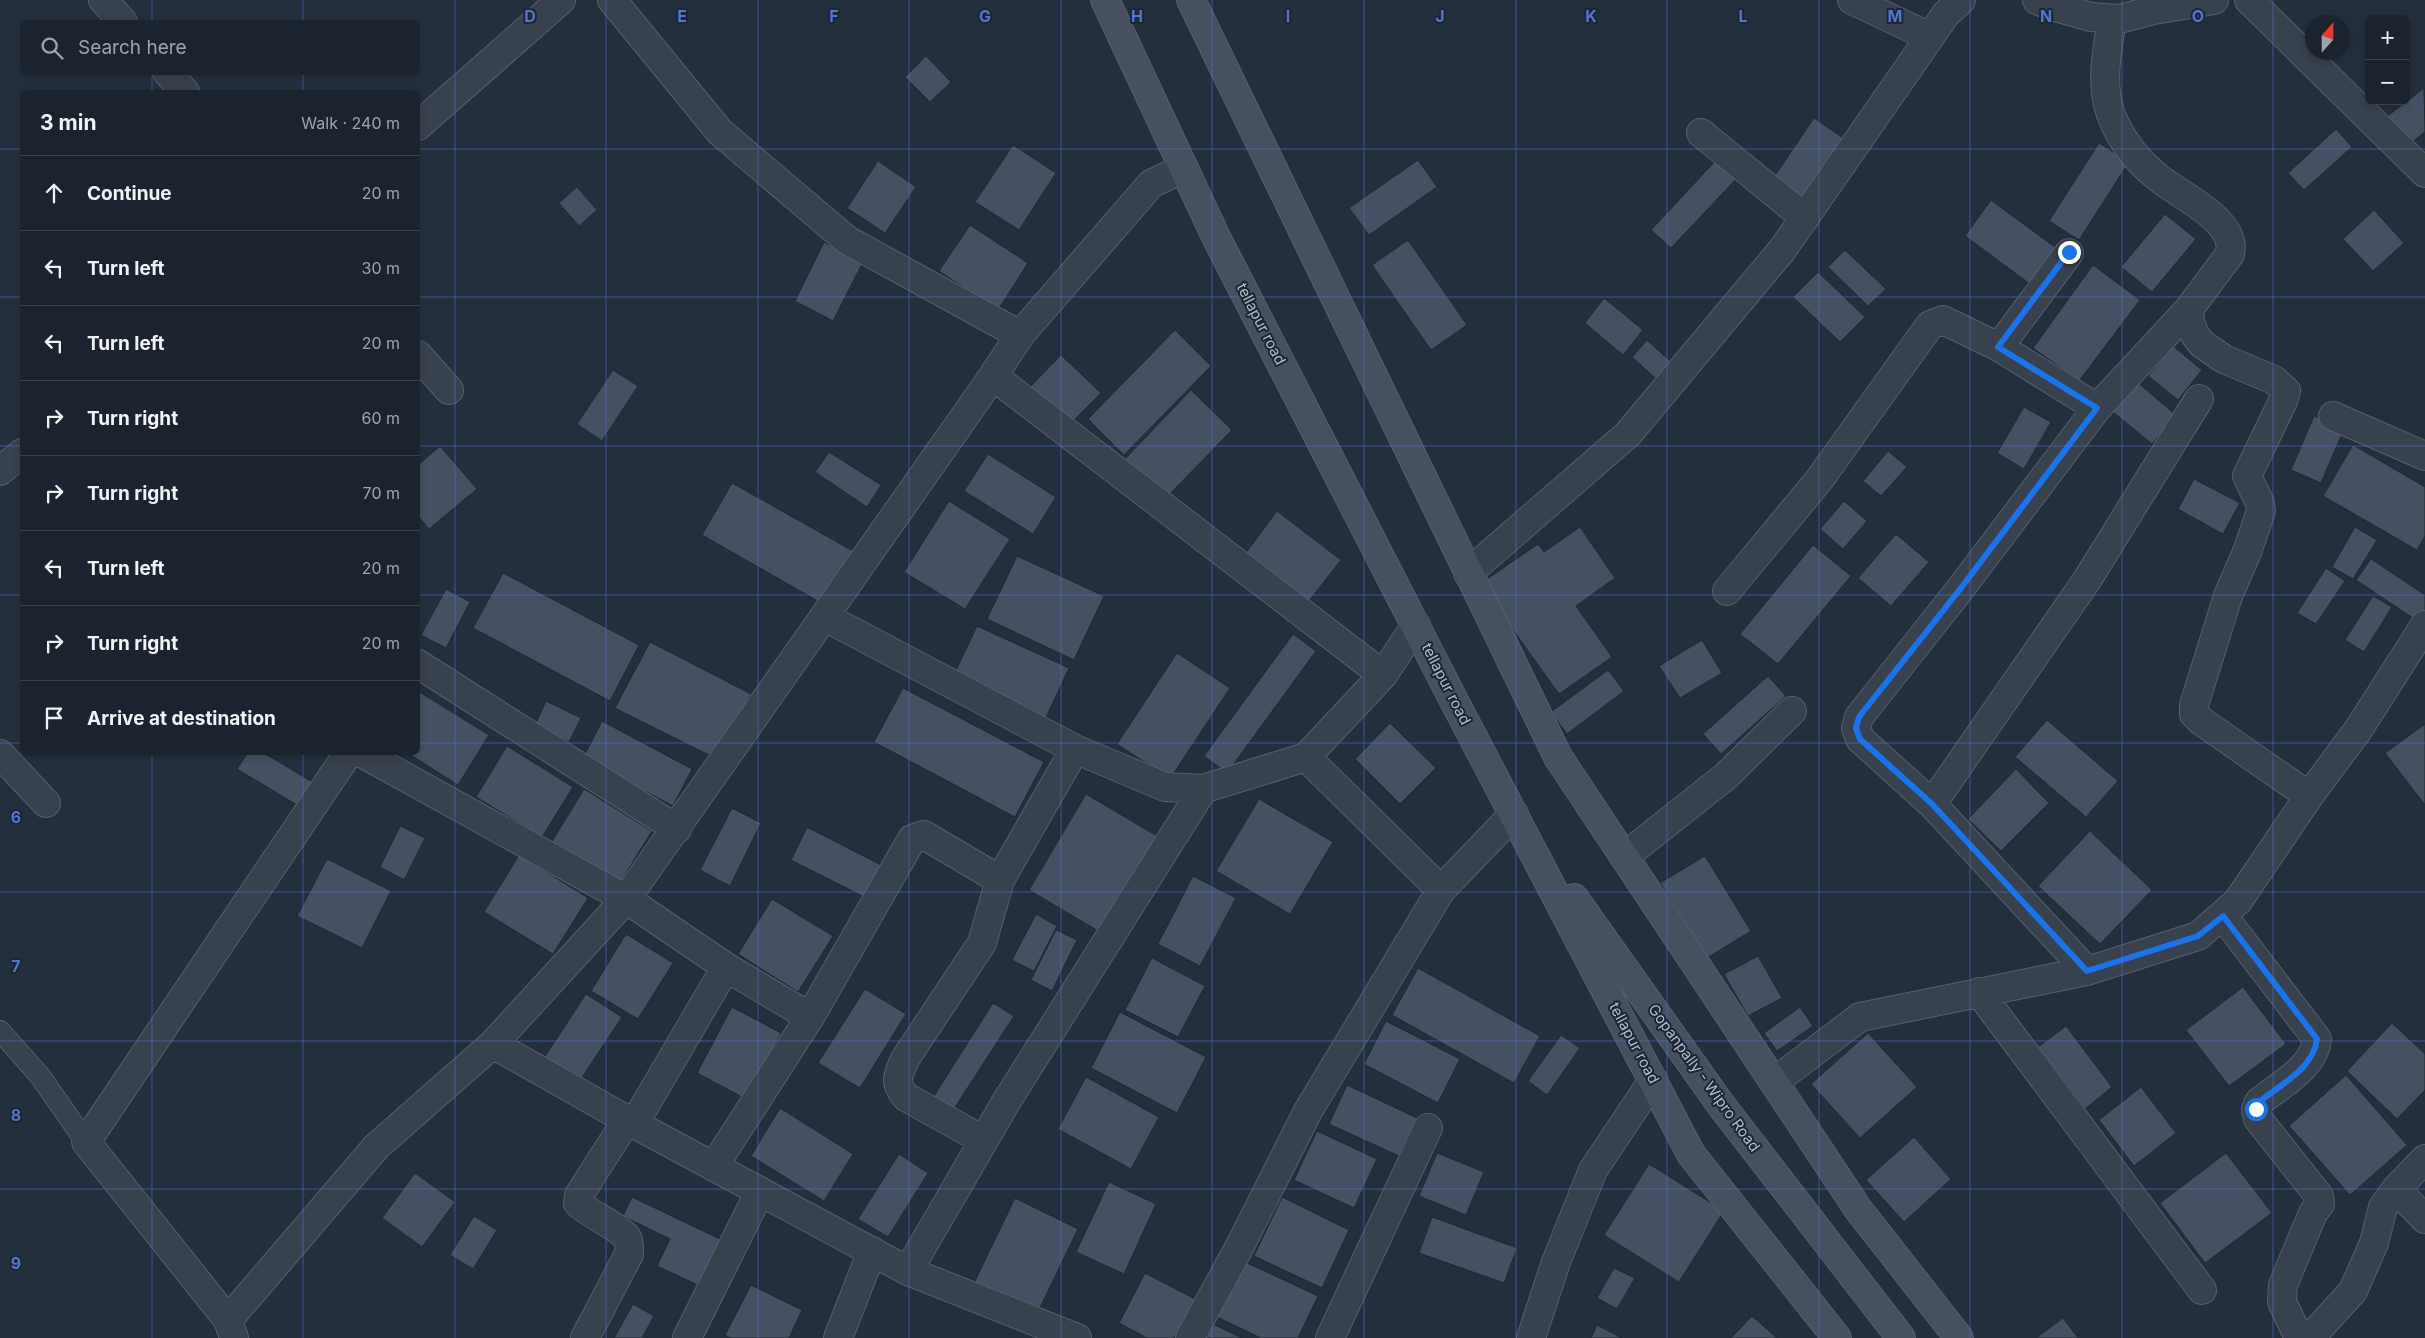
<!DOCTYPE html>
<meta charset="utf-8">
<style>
body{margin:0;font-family:Inter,sans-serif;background:#282f3a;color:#f1f3f6}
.controls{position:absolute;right:15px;top:15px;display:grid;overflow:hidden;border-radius:8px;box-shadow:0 2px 8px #0003}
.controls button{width:45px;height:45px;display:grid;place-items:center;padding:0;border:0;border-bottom:1px solid #39404a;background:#1b232e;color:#f1f3f6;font:25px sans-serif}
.compass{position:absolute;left:2305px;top:15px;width:45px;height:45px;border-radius:50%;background:#1b232e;box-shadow:0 2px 8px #0003;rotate:21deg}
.stop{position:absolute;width:15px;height:15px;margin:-11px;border:4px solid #1a73e8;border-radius:50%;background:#fff}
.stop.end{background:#1a73e8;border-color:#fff;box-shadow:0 1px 5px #0008}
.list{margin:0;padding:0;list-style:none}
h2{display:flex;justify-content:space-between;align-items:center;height:65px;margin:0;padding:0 20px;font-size:21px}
h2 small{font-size:16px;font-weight:400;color:#a0a4aa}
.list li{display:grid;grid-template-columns:32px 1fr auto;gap:15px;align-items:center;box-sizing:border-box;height:75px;padding:0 20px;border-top:1px solid #39404a}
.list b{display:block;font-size:19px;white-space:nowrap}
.list em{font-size:16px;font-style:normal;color:#a0a4aa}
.icon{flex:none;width:28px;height:28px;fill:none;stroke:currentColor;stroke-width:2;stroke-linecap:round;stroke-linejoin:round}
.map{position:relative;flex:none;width:2425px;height:1338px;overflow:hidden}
.search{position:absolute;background:#1b232e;box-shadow:0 2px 8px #0003;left:20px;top:20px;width:400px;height:55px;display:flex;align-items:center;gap:12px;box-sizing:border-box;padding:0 18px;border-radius:8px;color:#a0a4aa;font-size:19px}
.panel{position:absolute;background:#1b232e;box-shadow:0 2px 8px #0003;left:20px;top:90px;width:400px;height:665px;border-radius:8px}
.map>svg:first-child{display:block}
.building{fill:#455162;stroke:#1f2835}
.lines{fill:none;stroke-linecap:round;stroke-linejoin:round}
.lane-casing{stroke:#565f6c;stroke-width:22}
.street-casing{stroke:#565f6c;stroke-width:30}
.secondary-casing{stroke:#565f6c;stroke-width:30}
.lane{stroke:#38414e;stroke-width:20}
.street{stroke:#38414e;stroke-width:28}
.secondary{stroke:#465061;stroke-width:28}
.route{stroke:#1a73e8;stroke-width:6}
.grid{fill:none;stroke:#5274d3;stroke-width:1;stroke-opacity:0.55}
.labels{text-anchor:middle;stroke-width:4;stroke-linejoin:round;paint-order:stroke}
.street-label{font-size:15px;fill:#b4bcc9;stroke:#1d2633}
.grid-label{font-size:16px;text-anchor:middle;font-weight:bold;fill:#5274d3;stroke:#1d2633;stroke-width:4;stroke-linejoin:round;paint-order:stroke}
</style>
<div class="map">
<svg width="2425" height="1338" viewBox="0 0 2425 1338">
<rect width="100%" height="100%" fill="#242f3e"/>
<path class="building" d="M926,56L951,82L930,102L905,77Z
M2424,88L2425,132L2407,146L2385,118Z
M1814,118L1852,144L1809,206L1772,180Z
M2336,129L2352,147L2304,190L2288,173Z
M2099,143L2129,162L2079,240L2049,221Z
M1013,145L1056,173L1019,230L975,202Z
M1719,157L1739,176L1671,248L1651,230Z
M1418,160L1437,187L1369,235L1349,208Z
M878,161L916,187L885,233L847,208Z
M577,187L597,210L579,226L559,203Z
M1991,200L2056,248L2030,284L1965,236Z
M2374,210L2404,243L2373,271L2343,239Z
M2165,214L2196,239L2152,292L2121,267Z
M970,225L1028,263L998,310L939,271Z
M1408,240L1467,325L1431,350L1372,265Z
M824,242L863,262L833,321L795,301Z
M1845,250L1886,289L1868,306L1828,267Z
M2093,265L2140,300L2079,381L2033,348Z
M1818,272L1865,317L1840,342L1793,297Z
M1604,298L1643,330L1623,355L1585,323Z
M1175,330L1211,366L1124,455L1088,419Z
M1647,340L1671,362L1656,379L1632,357Z
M2173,346L2202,370L2178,400L2148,376Z
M1061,355L1101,393L1068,426L1029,388Z
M613,370L638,386L602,441L577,424Z
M2137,382L2176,415L2152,444L2113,412Z
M1191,390L1232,430L1163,501L1123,461Z
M2024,407L2051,422L2024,469L1997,453Z
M2314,416L2344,429L2321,483L2291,470Z
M2353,445L2425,487V536L2417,550L2323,496Z
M440,446L477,489L429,529L418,516V465Z
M1888,451L1907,467L1881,496L1863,481Z
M829,452L881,485L867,507L815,472Z
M988,454L1056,497L1033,534L964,491Z
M2194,479L2240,503L2223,534L2178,509Z
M732,483L853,551L823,604L702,535Z
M949,501L1010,539L965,609L904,572Z
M1844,501L1867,521L1843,549L1820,529Z
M1277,511L1341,560L1305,606L1242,558Z
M1580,527L1615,578L1576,606L1612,657L1559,694L1480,584L1538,544L1544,552Z
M2355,527L2377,540L2353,579L2332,567Z
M1896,534L1929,562L1891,606L1858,578Z
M1813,545L1851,576L1778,664L1740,634Z
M1017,556L1104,596L1074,660L987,619Z
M2371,559L2425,595V619L2422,624L2356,580Z
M2326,568L2345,581L2316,624L2297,613Z
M503,573L639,645L610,701L473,628Z
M446,589L470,602L446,648L421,635Z
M2373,596L2392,607L2364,652L2345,640Z
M977,626L1069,668L1043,724L951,681Z
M1293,634L1316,651L1227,773L1204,756Z
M1702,640L1722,673L1680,698L1659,666Z
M650,642L751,694L717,759L615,708Z
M1177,653L1230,688L1170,779L1117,744Z
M1608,670L1624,691L1567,734L1551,712Z
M1768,676L1786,696L1721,754L1703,734Z
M903,688L1044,762L1015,817L874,742Z
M418,691L489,735L458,785L406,752H418Z
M546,701L581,718L569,742L535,725Z
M2047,720L2118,781L2086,817L2015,757Z
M602,721L692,769L673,806L583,758Z
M1390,723L1436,768L1400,804L1355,759Z
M2425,724V805L2385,753Z
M507,746L573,787L542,837L476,797Z
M248,752H262L316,784L302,808L237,769Z
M2016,769L2049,803L2001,851L1968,819Z
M584,789L652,831L616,889L548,848Z
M1086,794L1157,836L1100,932L1029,890Z
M1259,799L1333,842L1290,914L1216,871Z
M732,808L761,823L730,886L700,870Z
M400,826L425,838L404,880L380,867Z
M807,827L885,867L868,899L791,860Z
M2090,831L2152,890L2100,944L2038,886Z
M519,855L588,898L553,954L484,912Z
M1705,856L1751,931L1707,958L1660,883Z
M327,859L391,891L362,948L297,916Z
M1193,876L1236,898L1200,966L1158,944Z
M772,899L833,936L798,992L738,954Z
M1036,914L1057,926L1034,971L1012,960Z
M1056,930L1077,940L1052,991L1031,980Z
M626,934L673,963L638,1019L591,991Z
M1758,956L1782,998L1748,1016L1724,974Z
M1152,958L1205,986L1178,1037L1125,1010Z
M1418,968L1540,1036L1514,1083L1392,1015Z
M2243,987L2286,1044L2229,1086L2186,1030Z
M865,989L906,1014L860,1088L818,1063Z
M586,994L622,1017L577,1085L542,1061Z
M993,1003L1014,1016L952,1112L932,1099Z
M732,1007L781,1033L746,1099L697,1073Z
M1800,1007L1813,1026L1777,1051L1764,1033Z
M1120,1012L1206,1057L1177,1113L1091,1068Z
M1386,1021L1460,1059L1438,1103L1364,1064Z
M2392,1023L2425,1054V1090L2397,1119L2347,1071Z
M2066,1026L2112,1087L2085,1109L2038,1047Z
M1868,1033L1917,1087L1860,1138L1811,1084Z
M1561,1035L1580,1048L1547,1095L1528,1081Z
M2346,1075L2407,1145L2350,1195L2289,1126Z
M1086,1077L1159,1117L1131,1169L1058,1129Z
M1347,1085L1417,1118L1399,1156L1329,1124Z
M2141,1087L2176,1133L2134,1166L2099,1120Z
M780,1108L853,1154L824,1201L751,1156Z
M1317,1131L1377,1159L1354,1208L1294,1180Z
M1914,1137L1951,1179L1904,1222L1866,1180Z
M1437,1153L1484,1172L1466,1215L1419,1196Z
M2226,1153L2272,1213L2205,1263L2160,1203Z
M899,1154L928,1173L888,1237L858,1219Z
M1649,1164L1724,1211L1679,1282L1604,1235Z
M415,1173L455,1202L422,1247L382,1218Z
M1109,1182L1156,1204L1124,1274L1076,1252Z
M632,1197L724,1241L702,1287L657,1266L670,1239L623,1216Z
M1282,1197L1349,1230L1322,1288L1254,1256Z
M1015,1198L1078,1229L1036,1316L973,1285Z
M474,1216L497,1230L473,1269L450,1255Z
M1432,1217L1517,1248L1504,1283L1419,1253Z
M1243,1261L1318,1296L1298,1338H1261L1217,1317Z
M1614,1268L1635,1278L1617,1309L1597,1298Z
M1145,1273L1195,1299L1174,1338H1147L1119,1323Z
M751,1285L802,1310L789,1338H731L725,1335Z
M633,1304L654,1316L642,1338H614Z
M1752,1316L1777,1338H1731Z
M2063,1318L2078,1338H2036Z
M1209,1322L1242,1338H1201Z
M1597,1325L1622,1338H1591Z"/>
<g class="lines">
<defs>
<path id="lane" d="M0,1031L40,1076L86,1142"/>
<path id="street" d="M103,0L123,22
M612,0L720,132L847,240L1020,335
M1852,0L1930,37
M2037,0L2048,5L2091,17L2119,19L2154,10L2214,0
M2249,0L2425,173
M2112,19C2107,53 2098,91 2115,124C2124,143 2139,162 2155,175C2177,195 2238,219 2230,254L2189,309L2190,322L2195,335L2202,344L2224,359L2274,380L2286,391L2283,401L2247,476L2260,503L2261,511L2247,552L2228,596L2194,705V714L2201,721L2309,796
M167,72L185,92
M418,126L561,0
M1701,133L1805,218
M1999,347L2069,253
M418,355L449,390
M993,376L1383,675
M2333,416L2425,456
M0,471L22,453
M1468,573L1628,434L1782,250L1946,14L1961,0
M1727,591L1819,480L1930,325L1943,320L1999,347L2097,408
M825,617L1075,749L1165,787L1203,789L1306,757L1383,675L1416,625
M418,664L677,829
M360,752L626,899L726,967L810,1017
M0,754L46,803
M1306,757L1441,890
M1932,804L2087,580L2199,399
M1624,857L1726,776L1792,711
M1000,880L1075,749
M2223,916L2317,1039C2314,1068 2280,1085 2259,1102L2256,1109L2258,1119L2319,1196L2320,1204L2313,1213L2283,1285L2282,1302L2299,1338
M2087,971L1932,804L1860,739L1856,728L1859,717L1961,588L2097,408L2189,309
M1979,992L2202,1290
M493,1044L627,1120L908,1271L1077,1338
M1774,1082L1860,1017L2087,971L2198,936L2238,901L2309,796L2358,730L2425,625
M634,1124L726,967
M714,1166L810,1017L912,839L924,835L1000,880L982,943L905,1059C898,1076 893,1081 906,1097L983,1140
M2396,1189L2425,1219
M908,1271L1006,1102L1203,789
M228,1320L86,1142L349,752
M234,1338L228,1320L376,1147L493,1044L626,899L993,376L1020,335L1151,184L1184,168
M585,1338L629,1254C629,1249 630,1243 627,1238C621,1228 589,1214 578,1203L579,1195L627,1120
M687,1338L760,1191
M838,1338L872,1251
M1190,1338L1241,1244L1308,1111L1441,890L1514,814
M1330,1338L1428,1128
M1531,1338L1556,1262L1593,1170L1653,1080
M2310,1338L2353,1291L2374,1243L2383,1207L2396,1189L2425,1159"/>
<path id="secondary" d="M1105,0L1216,237L1451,695L1691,1154L1837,1338
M1191,0L1558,757L1858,1209L1959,1338
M1574,898L1721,1105L1901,1338"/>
</defs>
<use href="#lane" class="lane-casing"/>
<use href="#street" class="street-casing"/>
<use href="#secondary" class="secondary-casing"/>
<use href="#lane" class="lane"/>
<use href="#street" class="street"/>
<use href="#secondary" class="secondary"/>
</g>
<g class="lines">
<path class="route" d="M2069,252L1998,347L2097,408L1961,588L1859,717L1856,728L1860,739L1932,804L2087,971L2198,936L2223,916L2317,1039C2314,1068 2280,1085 2259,1102L2256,1109"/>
</g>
<path class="grid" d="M152,0V22M303,0V22M455,0V1338M606,0V1338M758,0V1338M909,0V1338M1061,0V1338M1212,0V1338M1364,0V1338M1516,0V1338M1667,0V1338M1819,0V1338M1970,0V1338M2122,0V1338M2273,0V1338M152,72V92M303,72V92M0,149H22M418,149H2425M0,297H22M418,297H2425M0,446H22M418,446H2425M0,595H22M418,595H2425M0,743H22M418,743H2425M152,752V1338M303,752V1338M0,892H2425M0,1041H2425M0,1189H2425"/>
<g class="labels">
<g class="street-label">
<text transform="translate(1261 324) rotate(63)" y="5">tellapur road</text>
<text transform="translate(1446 684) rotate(63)" y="5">tellapur road</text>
<text transform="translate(1634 1043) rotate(62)" y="5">tellapur road</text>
<text transform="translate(1704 1078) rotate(54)" y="5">Gopanpally - Wipro Road</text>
</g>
</g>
<g class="grid-label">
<text x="530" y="22">D</text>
<text x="682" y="22">E</text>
<text x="834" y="22">F</text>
<text x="985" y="22">G</text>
<text x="1137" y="22">H</text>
<text x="1288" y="22">I</text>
<text x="1440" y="22">J</text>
<text x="1591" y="22">K</text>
<text x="1743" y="22">L</text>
<text x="1895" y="22">M</text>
<text x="2046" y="22">N</text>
<text x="2198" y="22">O</text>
<text x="16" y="823">6</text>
<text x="16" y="972">7</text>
<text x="16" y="1121">8</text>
<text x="16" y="1269">9</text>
</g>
</svg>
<div class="controls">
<button>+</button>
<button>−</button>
</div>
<svg class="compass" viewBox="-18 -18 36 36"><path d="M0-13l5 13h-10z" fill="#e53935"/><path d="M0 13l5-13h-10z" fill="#a0a4aa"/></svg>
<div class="stop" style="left:2256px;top:1109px"></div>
<div class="stop end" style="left:2069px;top:252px"></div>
<div class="search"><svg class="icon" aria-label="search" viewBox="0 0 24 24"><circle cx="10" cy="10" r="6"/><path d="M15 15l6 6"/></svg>Search here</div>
<section class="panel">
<h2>3 min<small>Walk · 240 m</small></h2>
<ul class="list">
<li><svg class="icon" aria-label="ahead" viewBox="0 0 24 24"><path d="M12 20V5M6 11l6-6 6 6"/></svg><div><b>Continue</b></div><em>20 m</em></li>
<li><svg class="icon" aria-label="left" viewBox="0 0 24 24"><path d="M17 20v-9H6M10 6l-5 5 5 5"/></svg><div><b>Turn left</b></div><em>30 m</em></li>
<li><svg class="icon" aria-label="left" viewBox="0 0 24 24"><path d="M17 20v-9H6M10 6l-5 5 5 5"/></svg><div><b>Turn left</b></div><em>20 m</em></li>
<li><svg class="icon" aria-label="right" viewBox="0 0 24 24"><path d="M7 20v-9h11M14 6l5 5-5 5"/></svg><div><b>Turn right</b></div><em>60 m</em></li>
<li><svg class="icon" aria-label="right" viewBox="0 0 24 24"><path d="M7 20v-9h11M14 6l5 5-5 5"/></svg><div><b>Turn right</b></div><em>70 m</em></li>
<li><svg class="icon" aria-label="left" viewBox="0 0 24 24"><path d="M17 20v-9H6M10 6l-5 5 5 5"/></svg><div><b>Turn left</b></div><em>20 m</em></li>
<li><svg class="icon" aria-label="right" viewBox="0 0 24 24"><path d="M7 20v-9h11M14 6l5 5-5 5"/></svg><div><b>Turn right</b></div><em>20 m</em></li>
<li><svg class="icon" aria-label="arrive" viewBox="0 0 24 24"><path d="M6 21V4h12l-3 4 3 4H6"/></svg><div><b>Arrive at destination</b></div></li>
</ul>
</section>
</div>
